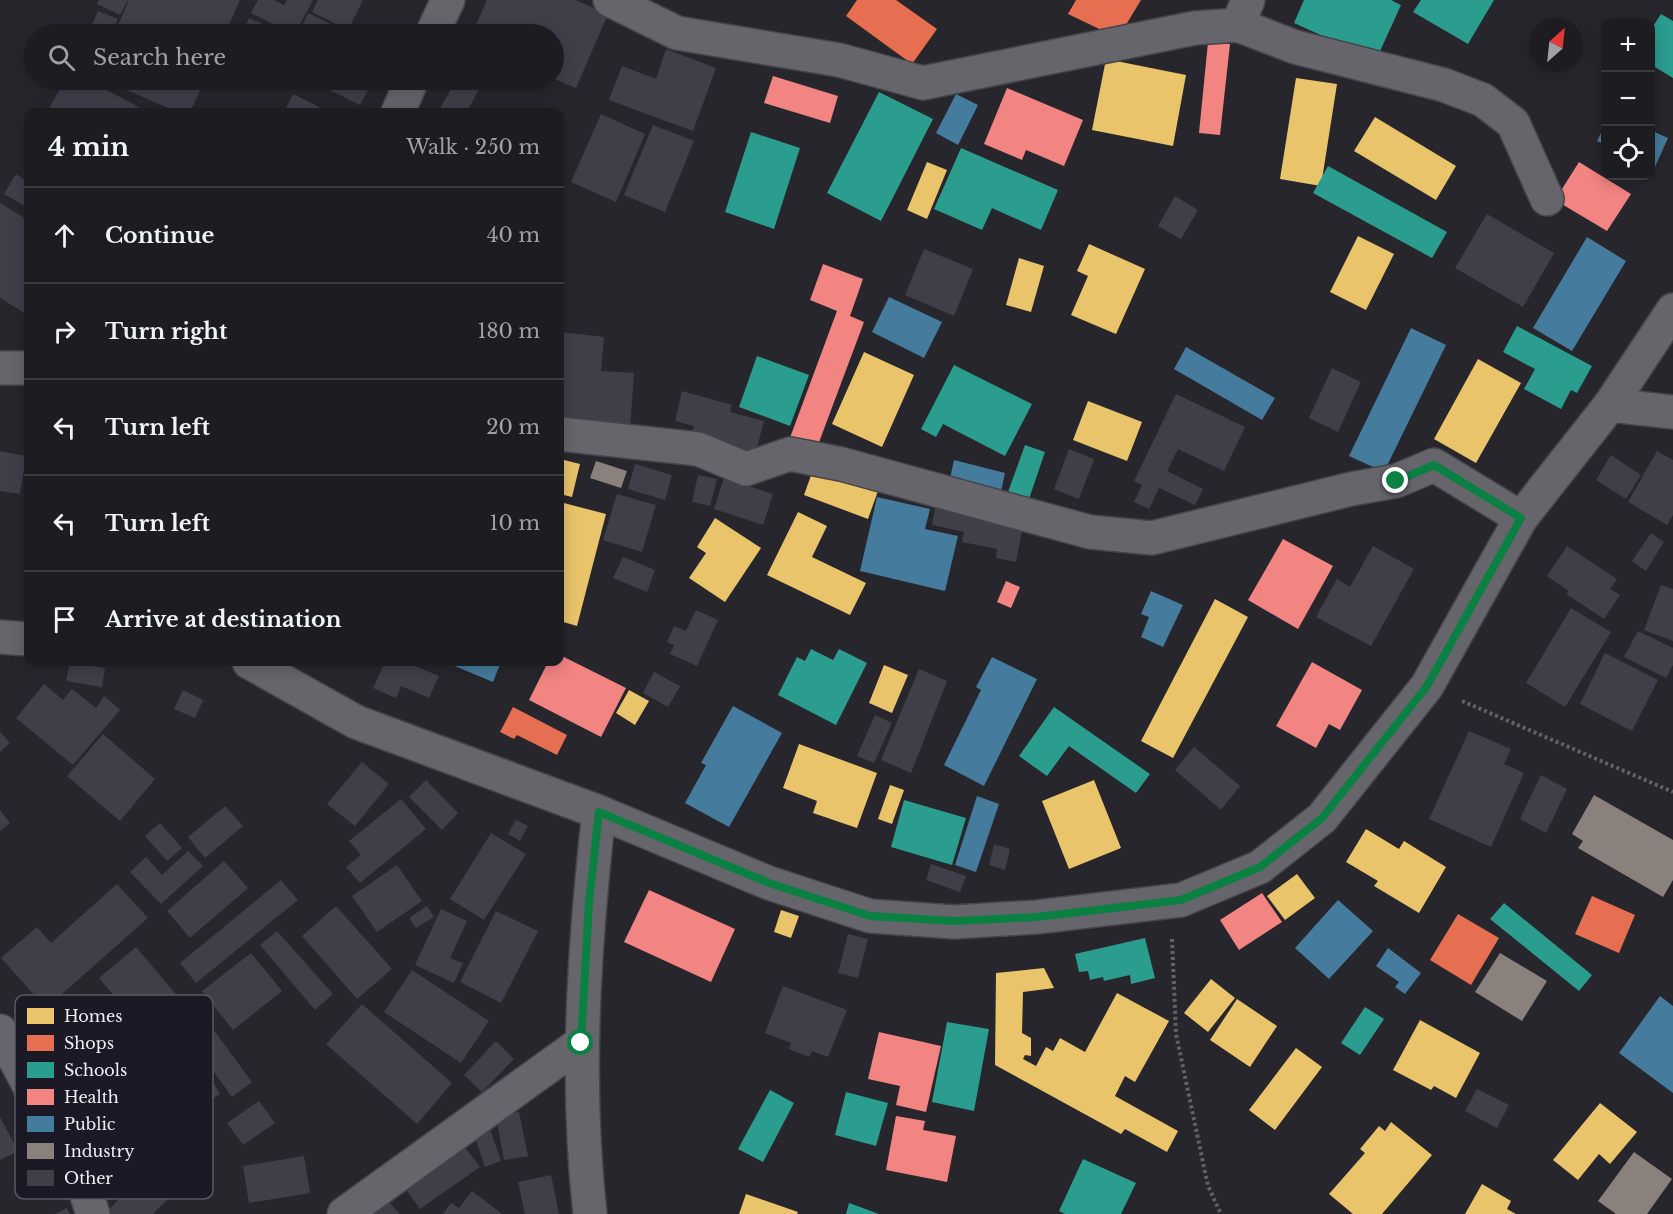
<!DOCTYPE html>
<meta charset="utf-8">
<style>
body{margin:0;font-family:"Libre Baskerville",serif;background:#2a292e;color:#f1f3f6}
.controls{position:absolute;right:18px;top:18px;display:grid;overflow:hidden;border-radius:12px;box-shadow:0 3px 15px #0003}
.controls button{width:54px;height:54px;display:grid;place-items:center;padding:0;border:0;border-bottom:2px solid #3b3a3f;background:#1d1c21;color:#f1f3f6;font:30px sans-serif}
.compass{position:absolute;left:1529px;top:18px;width:54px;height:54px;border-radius:50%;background:#1d1c21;box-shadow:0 3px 15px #0003;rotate:27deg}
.stop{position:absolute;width:18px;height:18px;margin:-14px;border:4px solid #0b8043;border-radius:50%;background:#fff}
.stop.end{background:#0b8043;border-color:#fff;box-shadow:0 2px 6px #0008}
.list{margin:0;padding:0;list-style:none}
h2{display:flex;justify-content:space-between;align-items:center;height:78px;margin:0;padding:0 24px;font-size:26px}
h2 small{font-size:20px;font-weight:400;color:#a0a1a5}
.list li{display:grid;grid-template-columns:39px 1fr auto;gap:18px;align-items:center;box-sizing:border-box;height:96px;padding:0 24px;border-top:2px solid #3b3a3f}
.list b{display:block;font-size:22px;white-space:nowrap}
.list em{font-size:20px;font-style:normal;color:#a0a1a5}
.icon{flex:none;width:33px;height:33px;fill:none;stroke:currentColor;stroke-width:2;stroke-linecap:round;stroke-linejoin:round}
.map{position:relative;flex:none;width:1673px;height:1214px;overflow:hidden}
.search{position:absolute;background:#1d1c21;box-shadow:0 3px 15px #0003;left:24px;top:24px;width:540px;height:66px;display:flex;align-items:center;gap:15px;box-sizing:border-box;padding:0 21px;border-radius:33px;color:#a0a1a5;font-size:22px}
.panel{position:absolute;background:#1d1c21;box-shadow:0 3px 15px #0003;left:24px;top:108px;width:540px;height:558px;border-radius:12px}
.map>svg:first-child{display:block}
.homes{fill:#e9c46a}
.shops{fill:#e76f51}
.schools{fill:#2a9d8f}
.health{fill:#f28482}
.public{fill:#457b9d}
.industry{fill:#8a817c}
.building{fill:#403e49}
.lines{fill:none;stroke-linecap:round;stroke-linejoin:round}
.minor-casing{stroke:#45444a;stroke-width:36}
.path{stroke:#626266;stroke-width:4;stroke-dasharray:3 3;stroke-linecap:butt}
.minor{stroke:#66656b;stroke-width:33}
.route{stroke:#0b8043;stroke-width:8}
.key{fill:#1c1926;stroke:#5b5864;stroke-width:1.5}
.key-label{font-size:16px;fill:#eeecf6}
</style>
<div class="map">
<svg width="1673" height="1214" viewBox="0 0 1673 1214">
<rect width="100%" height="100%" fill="#27262c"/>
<path class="homes" d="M1106,59L1186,75L1173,146L1092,130Z
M1296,78L1337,84L1321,186L1280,179Z
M1375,117L1456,166L1436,200L1354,151Z
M927,162L947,170L927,219L907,210Z
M1358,236L1394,254L1366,310L1330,292Z
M1089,244L1145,269L1116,334L1071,315L1088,276L1077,271Z
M1019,258L1044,266L1031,312L1006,305Z
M864,352L914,375L882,447L832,424Z
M1478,359L1521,383L1476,463L1434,439Z
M1088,401L1142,422L1127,461L1073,440Z
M560,459L580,464L572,497L560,494Z
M814,467L878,491L868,519L804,495Z
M560,502L606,514L577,626L560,621Z
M798,512L827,526L812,557L866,583L850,615L767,575Z
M715,518L761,548L725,602L689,578L706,553L697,547Z
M1215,599L1248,617L1173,758L1141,741Z
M884,665L908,675L892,713L869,703Z
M629,690L649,701L635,725L616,713Z
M799,744L877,773L857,828L813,813L817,801L783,788Z
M1094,780L1121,848L1069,869L1042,801Z
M890,785L904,790L892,824L878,819Z
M1366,829L1399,849L1404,841L1446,867L1419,913L1374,886L1378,881L1346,862Z
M1297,874L1315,898L1285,920L1267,896Z
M781,910L799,916L791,938L774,932Z
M1044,968L1054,988L1023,992L1022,1033L1031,1038V1056L1025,1055L1023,1059L1036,1066L1046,1047L1053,1051L1060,1038L1085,1052L1117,993L1169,1021L1135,1082L1125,1076L1115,1096L1178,1131L1167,1152L1125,1129L1121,1134L995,1065L996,973Z
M1211,979L1235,998L1208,1032L1184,1013Z
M1237,999L1277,1026L1250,1067L1210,1040Z
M1420,1020L1480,1053L1456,1098L1434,1086L1431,1090L1393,1070Z
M1296,1048L1322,1067L1275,1130L1249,1110Z
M1600,1103L1637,1132L1610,1164L1599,1154L1578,1180L1553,1160Z
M1391,1122L1432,1155L1382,1214H1353L1329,1194L1365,1153L1360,1149L1379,1126L1385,1131Z
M1482,1184L1511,1201L1507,1209L1516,1214H1465Z
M746,1194L798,1212L797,1214H739Z"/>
<path class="shops" d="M857,0H896L937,29L912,64L846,16Z
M1076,0H1141L1118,38L1068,14Z
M513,707L567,735L557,755L517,735L514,739L500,732Z
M1592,896L1635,915L1619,953L1575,934Z
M1458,914L1499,938L1471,985L1430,960Z"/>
<path class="schools" d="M1304,0H1391L1401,5L1376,60L1294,23Z
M1421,0H1494L1468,44L1413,12Z
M1661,14L1673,21V78L1650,64V31Z
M879,92L933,119L881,221L827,193Z
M751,132L800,148L774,229L725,212Z
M961,148L1058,190L1041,230L992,208L982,230L934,209Z
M1328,166L1447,232L1432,258L1313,193Z
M1517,326L1592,366L1577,393L1571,390L1561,409L1524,389L1535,369L1503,352Z
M757,356L809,375L790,426L739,407Z
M954,365L1032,404L1005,456L943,424L936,437L921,429Z
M1025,445L1045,452L1029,499L1008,492Z
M811,649L833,660L839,649L867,663L836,725L778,695L797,657L805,661Z
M1054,707L1150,774L1136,793L1069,746L1047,776L1019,756Z
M904,800L966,818L952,865L891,847Z
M1504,903L1592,975L1579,991L1490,919Z
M1145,938L1155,978L1131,984L1130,975L1104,981L1103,977L1090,980L1088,971L1079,972L1075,954Z
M1365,1007L1384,1019L1360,1055L1341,1043Z
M947,1022L989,1029L974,1111L932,1102Z
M770,1090L794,1103L763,1162L738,1149Z
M846,1092L888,1103L876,1146L835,1135Z
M1083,1159L1136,1183L1121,1214H1065L1059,1211Z
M849,1203L879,1214H846Z"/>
<path class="health" d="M1208,42L1230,44L1220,135L1199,133Z
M773,76L838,96L830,123L764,103Z
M1007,88L1083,120L1064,166L1026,150L1022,160L984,144Z
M1579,162L1631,194L1607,231L1555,200Z
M823,264L863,279L850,316L864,322L815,453L788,443L837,311L810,300Z
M1283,539L1333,566L1298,629L1248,600Z
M1006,581L1020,587L1011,608L997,602Z
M560,655L626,688L601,737L529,700L548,662H560Z
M1312,662L1362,690L1340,730L1329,724L1316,748L1276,726Z
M649,890L735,929L711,982L624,942Z
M1262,893L1282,922L1239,950L1220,920Z
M879,1032L941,1046L926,1112L896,1105L900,1086L868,1079Z
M896,1116L925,1121L923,1130L956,1136L947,1182L886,1170Z"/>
<path class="public" d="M956,94L978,105L958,145L936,133Z
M1606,123V145L1597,141Z
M1650,130L1668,138L1654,169L1650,167Z
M1587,237L1626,261L1572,351L1533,328Z
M889,297L942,322L924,358L872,332Z
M1411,328L1446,345L1384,472L1349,456Z
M1186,347L1275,398L1262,420L1174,369Z
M954,460L1005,473L1000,496L949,483Z
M877,497L930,509L925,529L958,536L945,591L860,571Z
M1151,591L1183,605L1163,647L1141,637L1149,617L1141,614Z
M992,657L1037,679L984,786L944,765L981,690L976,687Z
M445,662H501L493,682Z
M733,706L782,733L729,827L685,803L706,765L701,763Z
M977,796L999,804L976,872L955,865Z
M1338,900L1373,931L1329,979L1295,948Z
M1388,948L1421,973L1405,994L1395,987L1399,982L1376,966Z
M1660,996L1673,1006V1093L1619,1053Z"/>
<path class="industry" d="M596,461L627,471L621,488L590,478Z
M1594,795L1673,840V880L1663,897L1578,848L1583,841L1572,834Z
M1500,953L1547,981L1522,1021L1475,992Z
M1634,1152L1672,1179L1647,1214H1616L1598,1201Z"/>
<path class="building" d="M99,0H128L120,15L97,4Z
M129,0H240L225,34H114Z
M258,0H274L284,5L287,0H313L295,34H280L283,29L251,13Z
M318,0H363L348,30L312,12Z
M487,0H575L608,14L576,88L554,79V34H472Z
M98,11L118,19L112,34H88Z
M308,13L351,34H298Z
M249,18L279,31L277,34H242Z
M666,49L716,68L693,131L609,100L622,66L656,79Z
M65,80H88L148,112H47Z
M104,80H205L190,112H177Z
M309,80H373L360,105Z
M456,80L479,89L467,112H438Z
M293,94L329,112H284Z
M601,114L645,134L616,202L571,182Z
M653,125L694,141L665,212L624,195Z
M16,174L28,182V208L4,194Z
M1175,196L1198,210L1181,239L1158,226Z
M0,203L28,220V315L0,298Z
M1487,214L1554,253L1523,307L1455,268Z
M924,249L973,269L954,316L905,295Z
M560,332L604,337L601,371L634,373L630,429L560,423Z
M1332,368L1361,382L1338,432L1309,418Z
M682,391L732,405L730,412L764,421L755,455L691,438L694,426L675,421Z
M1176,394L1245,427L1224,471L1178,449L1167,471L1203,489L1195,505L1159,488L1149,509L1134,502L1142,485L1134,481Z
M1069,449L1094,459L1079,499L1054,489Z
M0,451L26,456L20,494L0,491Z
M1657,451L1673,460V515L1667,525L1628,502Z
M1611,455L1641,475L1626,499L1596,480Z
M635,464L672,475L665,500L628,489Z
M698,475L717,479L710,506L692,502Z
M724,478L773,494L763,525L714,509Z
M617,494L656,505L642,552L603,540Z
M936,503L1024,521L1016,562L996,558L997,549L962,542L964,532L932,525Z
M1651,533L1664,542L1646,571L1632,561Z
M1373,546L1414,569L1371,646L1316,617L1337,579L1350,587Z
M1567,546L1617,579L1610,589L1620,595L1604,619L1566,594L1569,591L1547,576Z
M623,557L655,570L647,592L613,578Z
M1661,585L1673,589V641L1644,630Z
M1571,608L1611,632L1565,707L1526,683Z
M696,610L718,620L697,666L670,654L674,645L667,642L674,626L686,631Z
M1638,631L1673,648V665L1666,678L1624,657Z
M1605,653L1658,680L1632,731L1580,704Z
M70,662L105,668L102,687L66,681Z
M385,662H406L439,676L429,698L401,686L396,698L373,688Z
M919,669L947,681L911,773L881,760Z
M654,672L680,686L668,707L643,693Z
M44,684L63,700L72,689L96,708L104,696L120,710L73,765L16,718Z
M183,690L203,700L195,718L174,709Z
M875,715L892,723L874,763L857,756Z
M1469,731L1511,749L1504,764L1524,773L1491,847L1429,819Z
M0,732L10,743L0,752Z
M103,734L155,779L120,821L67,776Z
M1194,747L1240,786L1221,810L1175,770Z
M362,762L389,784L355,826L327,804Z
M1541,775L1567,789L1546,833L1520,819Z
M426,780L458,813L442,830L409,797Z
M401,799L426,829L360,883L346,867L361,855L349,841Z
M225,806L243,826L205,858L188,837Z
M0,810L10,823L0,831Z
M516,820L528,826L520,841L508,834Z
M160,823L182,848L167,861L145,836Z
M491,833L526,854L484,920L450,899Z
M994,844L1010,849L1005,870L989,865Z
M188,851L203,866L161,904L130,872L146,857L162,875Z
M224,861L248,888L190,938L167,911Z
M931,864L966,876L960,892L926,880Z
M397,865L422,901L377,932L352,896Z
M281,880L298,900L196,983L180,963Z
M117,884L148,918L46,1008L1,958L37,927L51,943Z
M336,906L392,969L357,999L302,936Z
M427,906L434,917L416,928L409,918Z
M441,909L467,921L450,958L463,963L454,983L415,965Z
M496,911L538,931L501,1003L460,982Z
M277,931L333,994L315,1010L260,945Z
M848,934L868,939L858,978L838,973Z
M136,947L185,1005L148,1036L99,978Z
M251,953L282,991L233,1030L202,991Z
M412,970L489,1021L461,1063L384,1012Z
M783,986L847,1010L828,1057L812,1051L809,1057L789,1049L791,1043L765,1033Z
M362,1004L452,1083L417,1124L326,1044Z
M196,1006L252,1082L232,1097L176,1019Z
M496,1041L514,1059L482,1092L464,1075Z
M189,1055L202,1077L208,1073L220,1094L189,1113L162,1070Z
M1477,1089L1509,1105L1497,1128L1465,1111Z
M259,1101L275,1123L243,1145L227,1123Z
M519,1112L528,1156L504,1160L496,1116Z
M0,1117L18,1151L0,1160Z
M490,1129L501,1161L485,1167L474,1135Z
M461,1142L480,1167L420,1209L402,1184Z
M304,1156L310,1193L249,1203L243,1166Z
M127,1159L150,1182L159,1174L176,1191L153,1214H105L120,1198L104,1182Z
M551,1175L559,1214H525L518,1182Z
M472,1191L502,1214H443L451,1203L459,1208Z
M383,1196L400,1214H363Z
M67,1208L70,1214H55Z"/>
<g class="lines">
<defs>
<path id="minor" d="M610,0L677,33L839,60L923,83L1195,28L1238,25L1248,0
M1238,25L1295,47L1444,85L1483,100L1513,123L1547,199
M432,34L448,0
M398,112L412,80
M0,368H28
M1610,405L1673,412
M560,434L698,449L746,469L790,454L841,464L1090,532L1152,538L1351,489L1396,481L1434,465L1521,518
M0,637L28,639
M249,662L356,722L599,812L769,883L870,916L954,922L1037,917L1181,900L1260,867L1322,818L1427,686L1521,518L1610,405L1673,310
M0,1031L54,1132L81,1177L93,1214
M344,1214L581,1043
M590,1214C575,1080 584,946 599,812"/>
</defs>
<use href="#minor" class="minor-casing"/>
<path class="path" d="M1462,701L1673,792
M1172,939L1176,1034L1208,1186L1221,1214"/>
<use href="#minor" class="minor"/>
</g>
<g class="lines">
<path class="route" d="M581,1043L589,902L599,812L769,883L870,916L954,921L1037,917L1181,900L1260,867L1322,818L1427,686L1521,518L1434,465L1396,481"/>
</g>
<rect x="15" y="995" width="198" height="204" rx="9" class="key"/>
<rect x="27" y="1008" width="27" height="16" fill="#e9c46a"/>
<rect x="27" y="1035" width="27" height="16" fill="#e76f51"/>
<rect x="27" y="1062" width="27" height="16" fill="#2a9d8f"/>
<rect x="27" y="1089" width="27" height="16" fill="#f28482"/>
<rect x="27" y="1116" width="27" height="16" fill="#457b9d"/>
<rect x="27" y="1143" width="27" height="16" fill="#8a817c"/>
<rect x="27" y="1170" width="27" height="16" fill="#403e49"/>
<g class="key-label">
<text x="64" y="1022">Homes</text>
<text x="64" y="1049">Shops</text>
<text x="64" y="1076">Schools</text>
<text x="64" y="1103">Health</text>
<text x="64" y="1130">Public</text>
<text x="64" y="1157">Industry</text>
<text x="64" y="1184">Other</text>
</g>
</svg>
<div class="controls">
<button>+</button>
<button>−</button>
<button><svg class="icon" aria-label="locate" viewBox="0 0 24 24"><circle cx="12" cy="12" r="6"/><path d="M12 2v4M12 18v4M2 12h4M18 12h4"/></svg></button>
</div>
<svg class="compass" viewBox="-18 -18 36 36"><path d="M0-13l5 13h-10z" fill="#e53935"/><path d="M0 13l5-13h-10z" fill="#a0a1a5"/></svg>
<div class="stop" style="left:581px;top:1043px"></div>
<div class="stop end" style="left:1396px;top:481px"></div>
<div class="search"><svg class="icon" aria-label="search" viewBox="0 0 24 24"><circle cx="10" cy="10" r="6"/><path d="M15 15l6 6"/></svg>Search here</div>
<section class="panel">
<h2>4 min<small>Walk · 250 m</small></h2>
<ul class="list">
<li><svg class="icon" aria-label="ahead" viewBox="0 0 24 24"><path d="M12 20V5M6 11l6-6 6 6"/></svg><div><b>Continue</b></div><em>40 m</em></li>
<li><svg class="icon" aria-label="right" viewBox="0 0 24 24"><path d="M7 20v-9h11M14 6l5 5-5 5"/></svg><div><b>Turn right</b></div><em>180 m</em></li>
<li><svg class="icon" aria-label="left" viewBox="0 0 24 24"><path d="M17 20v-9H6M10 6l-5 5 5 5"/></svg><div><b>Turn left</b></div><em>20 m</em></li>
<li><svg class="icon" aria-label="left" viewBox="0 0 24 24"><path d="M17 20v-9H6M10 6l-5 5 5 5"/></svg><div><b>Turn left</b></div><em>10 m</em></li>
<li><svg class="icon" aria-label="arrive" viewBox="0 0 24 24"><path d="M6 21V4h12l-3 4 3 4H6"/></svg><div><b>Arrive at destination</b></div></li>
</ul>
</section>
</div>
